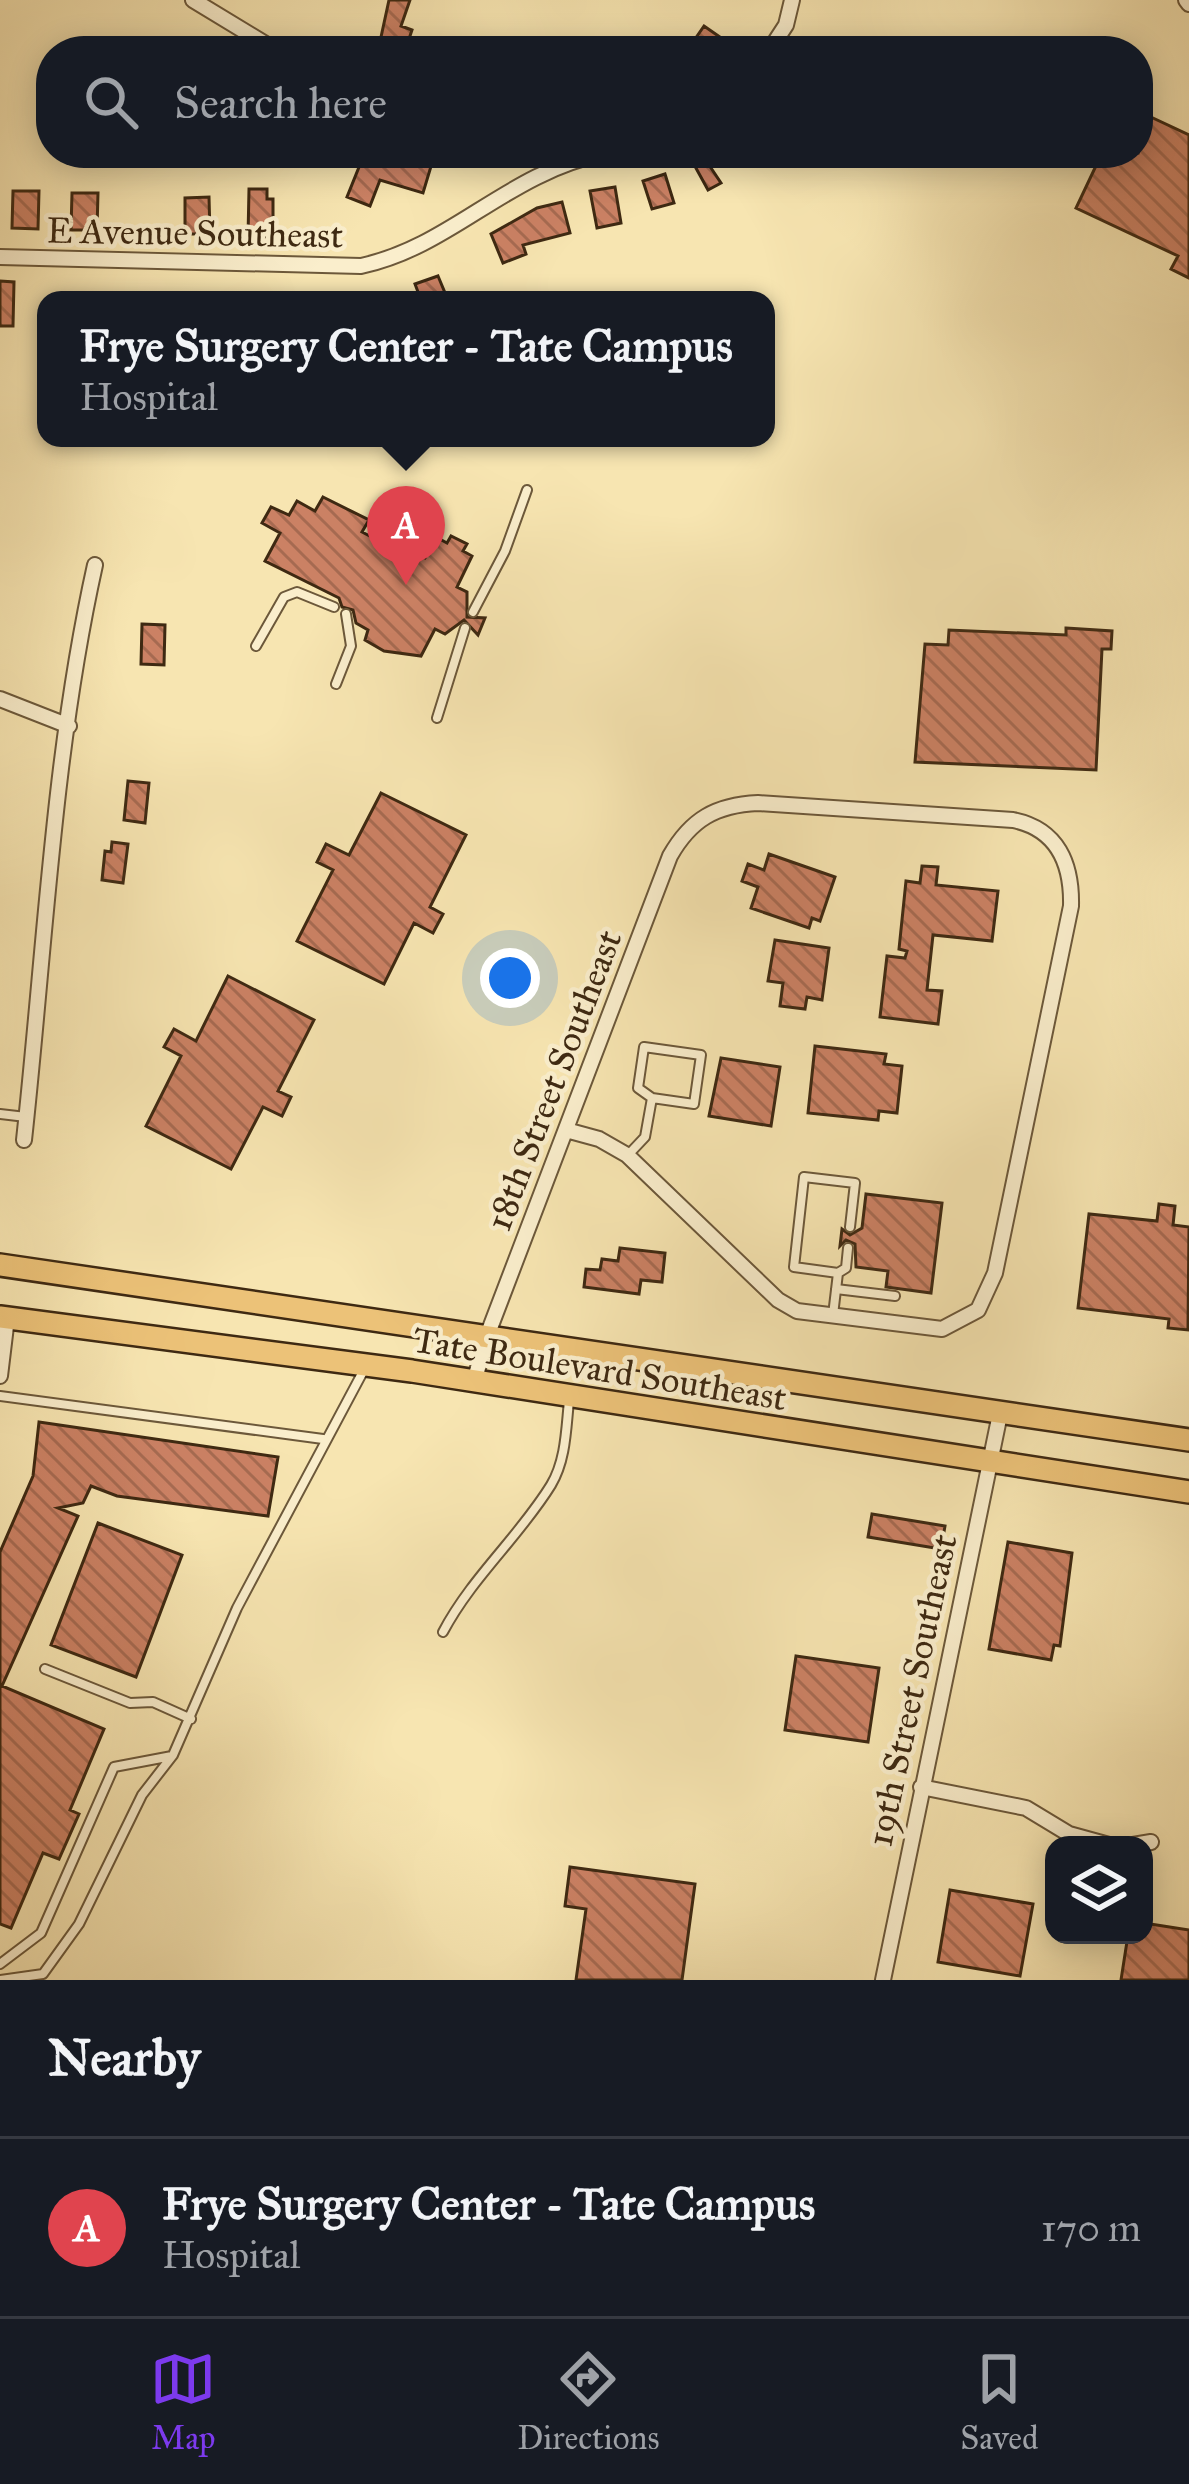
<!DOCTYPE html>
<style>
body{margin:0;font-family:"IM FELL Great Primer",serif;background:#20242c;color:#f1f3f6}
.controls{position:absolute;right:36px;bottom:36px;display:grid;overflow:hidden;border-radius:24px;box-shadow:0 6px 30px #0003}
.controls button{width:108px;height:108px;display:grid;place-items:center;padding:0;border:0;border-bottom:3px solid #363941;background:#171b24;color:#f1f3f6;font:60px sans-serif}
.you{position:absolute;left:510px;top:978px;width:42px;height:42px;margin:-30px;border:9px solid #fff;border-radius:50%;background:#1a73e8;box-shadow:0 0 0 18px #1a73e833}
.badge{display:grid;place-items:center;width:78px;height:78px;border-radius:50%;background:#7c3aed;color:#fff;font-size:39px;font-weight:700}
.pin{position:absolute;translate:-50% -99px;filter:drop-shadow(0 3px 6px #0008)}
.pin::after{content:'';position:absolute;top:63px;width:42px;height:36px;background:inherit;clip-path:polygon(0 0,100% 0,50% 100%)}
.popup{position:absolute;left:37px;top:291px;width:738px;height:156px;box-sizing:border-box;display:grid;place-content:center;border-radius:24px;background:#171b24;filter:drop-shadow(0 3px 9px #0005);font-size:39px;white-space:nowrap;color:#9ea1a6}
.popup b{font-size:45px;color:#f1f3f6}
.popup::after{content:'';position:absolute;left:50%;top:100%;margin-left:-24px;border:24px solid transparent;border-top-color:#171b24}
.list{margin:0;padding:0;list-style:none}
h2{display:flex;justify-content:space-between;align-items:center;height:156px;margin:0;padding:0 48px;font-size:51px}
h2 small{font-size:39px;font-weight:400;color:#9ea1a6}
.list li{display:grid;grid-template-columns:78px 1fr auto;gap:36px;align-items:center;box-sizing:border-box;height:180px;padding:0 48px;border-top:3px solid #363941}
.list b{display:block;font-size:45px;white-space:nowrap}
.list p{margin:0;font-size:39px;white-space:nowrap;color:#9ea1a6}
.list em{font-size:39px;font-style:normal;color:#9ea1a6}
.icon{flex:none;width:66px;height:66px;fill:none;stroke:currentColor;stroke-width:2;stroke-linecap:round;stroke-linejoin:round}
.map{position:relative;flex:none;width:1189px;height:1980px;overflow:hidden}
.search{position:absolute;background:#171b24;box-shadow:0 6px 30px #0003;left:36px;right:36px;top:36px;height:132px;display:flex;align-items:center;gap:30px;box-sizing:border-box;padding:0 42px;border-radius:48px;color:#9ea1a6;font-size:45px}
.sheet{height:336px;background:#171b24}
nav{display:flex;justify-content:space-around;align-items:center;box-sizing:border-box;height:168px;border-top:3px solid #363941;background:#171b24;font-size:33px;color:#9ea1a6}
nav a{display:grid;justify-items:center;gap:6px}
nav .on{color:#7c3aed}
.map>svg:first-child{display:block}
.building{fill:url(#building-back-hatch);stroke:#3e2912;stroke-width:3}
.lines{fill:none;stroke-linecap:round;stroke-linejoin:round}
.lane-casing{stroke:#6c583a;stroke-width:12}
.street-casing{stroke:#6c583a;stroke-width:18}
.primary-casing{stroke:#3e2912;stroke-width:26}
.lane{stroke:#faeecc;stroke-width:8}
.street{stroke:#faeecc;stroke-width:14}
.primary{stroke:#ecc278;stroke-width:21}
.labels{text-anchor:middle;stroke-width:9;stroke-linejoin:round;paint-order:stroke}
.street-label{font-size:36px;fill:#3e2912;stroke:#faeecc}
</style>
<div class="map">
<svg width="1189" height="1980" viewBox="0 0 1189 1980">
<defs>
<pattern id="building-back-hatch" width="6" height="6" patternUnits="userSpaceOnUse" patternTransform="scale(3)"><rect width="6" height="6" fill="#cb8164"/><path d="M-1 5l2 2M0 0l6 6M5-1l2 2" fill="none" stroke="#a66a51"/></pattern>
</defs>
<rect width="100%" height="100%" fill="#f7e5b1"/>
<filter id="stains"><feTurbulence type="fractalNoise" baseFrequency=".00167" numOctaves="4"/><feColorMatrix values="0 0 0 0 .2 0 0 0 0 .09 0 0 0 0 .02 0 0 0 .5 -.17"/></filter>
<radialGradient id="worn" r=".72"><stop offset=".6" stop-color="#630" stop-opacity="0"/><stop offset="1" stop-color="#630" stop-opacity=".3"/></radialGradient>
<path class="building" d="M389,0H410L401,26L412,30L405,51H378Z
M704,26L740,51H699L691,45Z
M1138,111L1189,135V278L1171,269L1178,256L1076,208L1102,153H1138Z
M326,153H385L406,161L408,153H435L423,193L380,180L370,206L347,197L359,167Z
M701,153L721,183L708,190L691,159Z
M665,174L674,203L652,209L643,181Z
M615,187L621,223L597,228L590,191Z
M249,189H267V199H273V237H248Z
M13,191H39L38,229L12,228Z
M72,193H98L97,230H71Z
M209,197L210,234H185V198Z
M562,202L570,233L523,245L526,254L503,263L491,234L537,208Z
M438,276L448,300H421L415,284Z
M0,281L14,282L13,326H0Z
M323,497L369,520L362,532L391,547L425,558L436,537L447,543L451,536L467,544L463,551L472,556L457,587L467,592V617L485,618L478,635L464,620L445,634L435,629L421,656L384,651L365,640L368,630L356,623L353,610L342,607L339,598L265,561L280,533L262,523L271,507L289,515L297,501L315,511Z
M142,624L165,625L164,665L141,664Z
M1066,628L1112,631L1111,649H1102L1096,770L915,762L925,644L948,645L949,630L1066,635Z
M128,781L149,783L145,823L124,820Z
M381,793L466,835L430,907L443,914L433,933L414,923L384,984L297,941L333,870L317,862L326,844L349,855Z
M112,842L128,844L123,883L102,880L105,851L111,852Z
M769,854L835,877L820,921L812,918L809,928L751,908L758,887L742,881L748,864L764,870Z
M922,866L938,867L936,885L998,891L992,941L933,935L927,990L942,991L938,1024L880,1017L887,956L905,958L907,951L899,949L906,881L920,883Z
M775,940L829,948L822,1000L807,997L805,1009L780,1006L783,983L768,981Z
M228,976L314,1020L278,1091L291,1097L282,1116L263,1107L231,1169L146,1126L181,1056L164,1047L174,1029L196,1041Z
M815,1046L886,1054L884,1064L902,1066L897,1113L879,1111L878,1120L808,1113Z
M721,1058L780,1067L771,1126L709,1116Z
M866,1194L942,1203L931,1293L886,1287L888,1271L856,1267L855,1244L846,1240L840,1246L842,1229L850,1235L862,1228Z
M1159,1204L1175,1206L1173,1225L1189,1227L1188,1330L1168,1328L1169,1319L1078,1308L1089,1214L1157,1221Z
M620,1248L665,1253L662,1282L641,1280L639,1294L584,1287L586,1269L600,1270L602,1259L618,1261Z
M39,1422L278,1457L268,1516L117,1496L91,1486L83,1503L58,1508L78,1516L2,1686L104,1729L70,1810L79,1814L59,1859L43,1853L11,1928L0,1924V1552L33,1476Z
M872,1514L945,1526L941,1549L868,1537Z
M98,1523L182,1555L136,1677L51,1645Z
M1008,1542L1072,1553L1060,1646L1054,1645L1051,1660L989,1649Z
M796,1656L879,1668L868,1742L785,1730Z
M570,1867L695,1884L682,1980H576L586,1909L565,1906Z
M950,1890L1033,1904L1020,1976L938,1962Z
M1144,1923L1189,1930V1980H1121L1128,1935H1144Z"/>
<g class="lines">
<defs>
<path id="lane" d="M473,612L505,551L527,490
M256,646L284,597L297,592L334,607
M336,684L351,646L346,614
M437,718L465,628
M644,1047L701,1055L694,1104L652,1098L638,1088Z
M0,1114L26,1117
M628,1155L645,1137L652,1098
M838,1273L846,1268L848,1248
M836,1289L895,1296
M833,1315L838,1273L794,1267L804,1177L855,1183L850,1227
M0,1396L323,1439
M443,1632C472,1577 519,1537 551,1485C566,1460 566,1429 569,1401
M45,1669L130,1703L153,1702L191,1719
M0,1964L41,1933L114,1767L172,1756
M0,1980L43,1974L79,1924L142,1795L173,1755L237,1608L366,1366"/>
<path id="street" d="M193,0L277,51
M1186,0L1189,4
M769,51L786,25L792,0
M0,257L361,266C453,246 506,173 605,153
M0,699L69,726
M24,1140C45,949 53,754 95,565
M0,1376L7,1318
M474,1382L487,1336L670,856C691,819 716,805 758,803L1013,820C1058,829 1072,864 1071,906L995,1273L978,1310L942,1329L797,1311L778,1300L627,1155L599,1139L566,1130
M921,1787L1026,1808L1069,1834L1109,1845
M1133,1845L1151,1842
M883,1980L1000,1414"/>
<path id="primary" d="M0,1265L1189,1440
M0,1317L412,1371L1189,1492"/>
</defs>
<use href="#lane" class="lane-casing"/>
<use href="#street" class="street-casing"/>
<use href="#primary" class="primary-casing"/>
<use href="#lane" class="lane"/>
<use href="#street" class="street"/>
<use href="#primary" class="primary"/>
</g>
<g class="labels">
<g class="street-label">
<text transform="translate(195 232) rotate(1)" y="13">E Avenue Southeast</text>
<text transform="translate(553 1080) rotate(-69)" y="13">18th Street Southeast</text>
<text transform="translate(600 1368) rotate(9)" y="13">Tate Boulevard Southeast</text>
<text transform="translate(911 1690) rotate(-78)" y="13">19th Street Southeast</text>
</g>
</g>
<rect width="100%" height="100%" filter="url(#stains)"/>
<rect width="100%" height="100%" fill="url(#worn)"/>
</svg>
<div class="controls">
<button><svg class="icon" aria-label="layers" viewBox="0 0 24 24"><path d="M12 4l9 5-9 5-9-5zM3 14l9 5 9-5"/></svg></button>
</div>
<div class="you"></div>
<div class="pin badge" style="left:406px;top:585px;background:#e0444e">A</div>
<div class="popup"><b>Frye Surgery Center - Tate Campus</b>Hospital</div>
<div class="search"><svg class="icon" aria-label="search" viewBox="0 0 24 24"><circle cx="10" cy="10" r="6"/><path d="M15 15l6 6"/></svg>Search here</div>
</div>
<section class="sheet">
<h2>Nearby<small></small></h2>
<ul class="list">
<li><span class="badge" style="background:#e0444e">A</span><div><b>Frye Surgery Center - Tate Campus</b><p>Hospital</p></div><em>170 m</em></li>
</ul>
</section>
<nav>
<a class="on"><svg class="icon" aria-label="map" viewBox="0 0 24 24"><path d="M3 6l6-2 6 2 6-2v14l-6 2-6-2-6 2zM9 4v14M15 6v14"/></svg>Map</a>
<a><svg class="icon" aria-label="directions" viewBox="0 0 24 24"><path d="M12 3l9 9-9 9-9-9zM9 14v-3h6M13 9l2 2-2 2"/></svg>Directions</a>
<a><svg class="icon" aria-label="saved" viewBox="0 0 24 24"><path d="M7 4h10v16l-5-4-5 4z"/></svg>Saved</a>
</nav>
